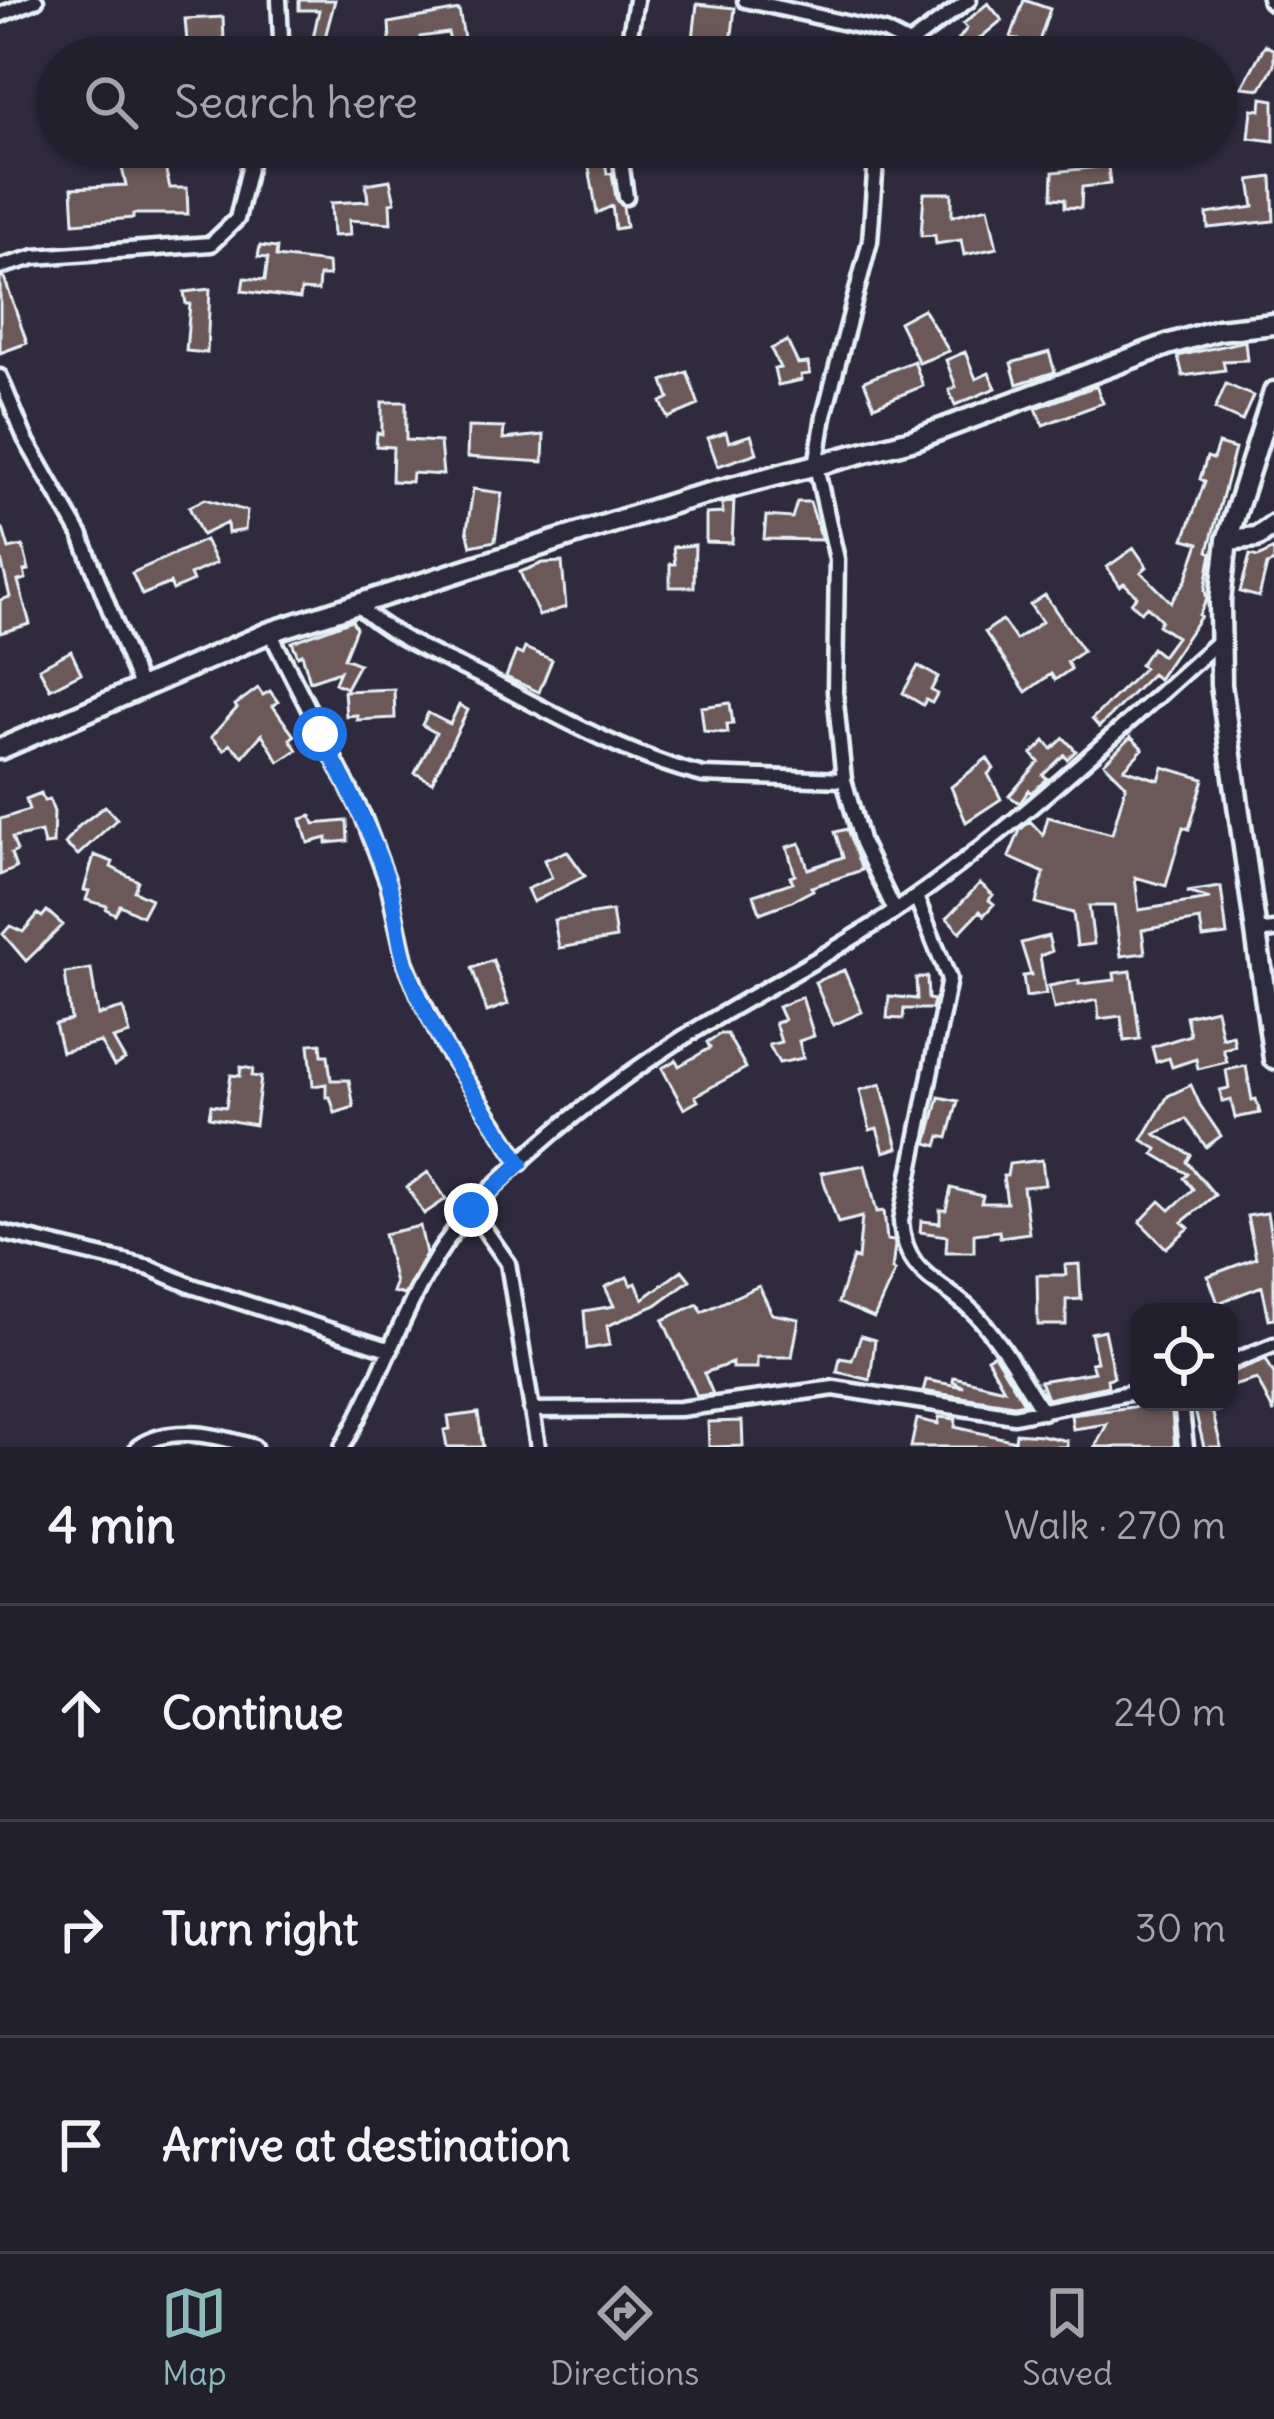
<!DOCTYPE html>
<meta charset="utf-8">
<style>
body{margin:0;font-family:Delius,sans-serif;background:#2f2d3a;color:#f1f3f6}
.controls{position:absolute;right:36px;bottom:36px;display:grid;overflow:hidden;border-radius:24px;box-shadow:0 3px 9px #0004}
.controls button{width:108px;height:108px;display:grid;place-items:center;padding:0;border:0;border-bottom:3px solid #403e4a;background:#23202e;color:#f1f3f6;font:60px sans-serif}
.stop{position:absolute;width:36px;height:36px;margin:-27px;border:9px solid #1a73e8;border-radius:50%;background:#fff}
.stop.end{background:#1a73e8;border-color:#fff;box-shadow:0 3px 12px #0008}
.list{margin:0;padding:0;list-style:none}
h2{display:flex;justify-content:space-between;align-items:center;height:156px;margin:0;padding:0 48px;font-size:51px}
h2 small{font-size:39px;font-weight:400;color:#a3a3aa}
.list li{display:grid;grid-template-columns:78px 1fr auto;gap:36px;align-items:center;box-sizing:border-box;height:216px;padding:0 48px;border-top:3px solid #403e4a}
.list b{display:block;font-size:45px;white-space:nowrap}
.list em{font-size:39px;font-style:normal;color:#a3a3aa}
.icon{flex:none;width:66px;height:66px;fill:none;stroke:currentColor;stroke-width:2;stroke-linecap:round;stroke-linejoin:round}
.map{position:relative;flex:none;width:1274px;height:1447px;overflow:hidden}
.search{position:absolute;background:#23202e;box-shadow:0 3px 9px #0004;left:36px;right:36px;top:36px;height:132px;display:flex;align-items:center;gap:30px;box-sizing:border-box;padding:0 42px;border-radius:66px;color:#a3a3aa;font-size:45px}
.sheet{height:804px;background:#23202e}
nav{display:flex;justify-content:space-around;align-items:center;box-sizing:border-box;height:168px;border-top:3px solid #403e4a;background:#23202e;font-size:33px;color:#a3a3aa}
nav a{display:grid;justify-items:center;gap:6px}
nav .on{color:#8bbbb9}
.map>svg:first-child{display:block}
.building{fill:#6c5959;stroke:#e8f1f8;stroke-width:3}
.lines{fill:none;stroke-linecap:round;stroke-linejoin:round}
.minor-casing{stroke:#e8f1f8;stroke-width:21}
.tertiary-casing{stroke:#e8f1f8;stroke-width:24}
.secondary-casing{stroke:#e8f1f8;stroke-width:27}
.minor{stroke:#2f2a3d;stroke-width:12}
.tertiary{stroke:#2f2a3d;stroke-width:15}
.secondary{stroke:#2f2a3d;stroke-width:18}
.route{stroke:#1a73e8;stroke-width:15}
</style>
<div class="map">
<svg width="1274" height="1447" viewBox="0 0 1274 1447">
<rect width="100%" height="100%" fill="#2f2a3d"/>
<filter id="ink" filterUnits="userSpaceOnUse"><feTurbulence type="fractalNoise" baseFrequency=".00833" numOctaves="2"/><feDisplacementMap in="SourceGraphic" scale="24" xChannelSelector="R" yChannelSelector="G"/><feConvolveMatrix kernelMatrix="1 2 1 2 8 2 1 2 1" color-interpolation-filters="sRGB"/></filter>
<g filter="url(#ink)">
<path class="building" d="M299,0H335L323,45L312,43L319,10H299Z
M1024,0L1050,9L1037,47L1011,37Z
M988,3L1002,20L968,48L981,57H946L967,28L963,24Z
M697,4L735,8L730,53L691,57Z
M459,10L466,49L452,51L448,33L420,37L423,57H391L389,23Z
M223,17L224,40L187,42L185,19Z
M1265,45L1274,50V65L1261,89L1242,87Z
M1262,98L1274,100V141L1249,138L1252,109L1261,110Z
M160,147L170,188H187L188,214H133V218L74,223L72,188L126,185L119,156Z
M604,154L607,174L612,173L616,198L623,207L626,227L615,229L612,206L597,213L587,156Z
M1108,166L1110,184L1082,187L1081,208L1065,207V199L1052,198L1053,172Z
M1272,177L1274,221L1208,228L1207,214L1254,207L1250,180Z
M390,180L395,202L390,203L391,223L349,220L350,235L333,236L331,203L368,201L366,184Z
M924,193H952V216L988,207L997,248L964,255L961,240L936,244L935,235L921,236Z
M260,246L277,248L276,257L328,263L329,276H319L318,291L301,290L300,299L242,291L244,278L265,280L268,258L258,257Z
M0,277H4L27,343L0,353Z
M210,289L207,353L186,351L190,304H186L184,292Z
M923,309L949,351L919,363L899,322Z
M787,341L798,364L808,363L810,374L801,375L802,380L778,385L774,369L780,368L771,349Z
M1245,341L1247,360L1223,361L1225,370L1183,376L1178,356Z
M965,352L976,379L989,373L996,388L955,405L949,390L956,387L946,360Z
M1049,352L1055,372L1017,384L1011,363Z
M914,361L923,386L874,406L864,381Z
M687,372L699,405L668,418L661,402L669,398L663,381Z
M1226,384L1253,396L1242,421L1215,409Z
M1096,386L1103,403L1043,425L1036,408Z
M382,402H406V440L440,442L443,475L412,473L411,482L392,481L393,447L376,446L377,433L382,434Z
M468,427L504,428L503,439L544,435L543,462L467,457Z
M726,432L729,442L751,435L757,453L718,466L708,438Z
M1218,444L1235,449L1208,551L1212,553L1205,590L1207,599L1199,615L1201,616L1158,679L1152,674L1099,727L1092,719L1144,668L1140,665L1152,648L1162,656L1176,637L1158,625L1161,620L1147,606L1141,612L1131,603L1137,596L1124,583L1120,586L1107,567L1134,548L1147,567L1141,572L1171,602L1186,580L1199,543L1184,539L1205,481L1200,479L1207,457L1213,459Z
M473,489L502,493L495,541L471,546L467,530Z
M205,499L247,511L245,530L228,533L227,523L202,535L189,507Z
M734,500L732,543L706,542V514L723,513L722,504Z
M797,502H810L822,540L764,539L766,516L792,518Z
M3,529L9,549L23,546L29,570L24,571L26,579L18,581L30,624L0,633V600L10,597L0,555V530Z
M205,540L216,563L190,575L193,581L173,590L170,583L142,595L132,573Z
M695,545L694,587H670V564H675L673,547Z
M1274,549V562L1267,565L1259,597L1240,592L1250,555L1258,557Z
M562,562L566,607L539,616L520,572L543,563Z
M1045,595L1083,651L1067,662L1071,669L1055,680L1051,674L1026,692L985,632L1002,620L1016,640L1042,622L1030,605Z
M352,620L356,628L344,658L359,664L346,688L335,683L340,671L310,681L302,654L298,656L292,642Z
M525,648L552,660L539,692L506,677L516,652L522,655Z
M71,651L81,673L50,689L39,668Z
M918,666L938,677L931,690L937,694L932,703L926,700L923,705L903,693Z
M258,688L263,695L270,691L278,702L273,706L294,736L290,739L297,750L279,762L262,734L243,756L230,744L224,750L211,737L237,708L235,705Z
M394,689L395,718L357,720V715L346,716L344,691Z
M730,703L733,724H727L728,733L704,731L701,707Z
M459,705L468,710L432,782L415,773L436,733L422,725L428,713L450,724Z
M1131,737L1143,749L1124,769L1159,780L1163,767L1204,779L1189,829L1183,827L1166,886L1135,877L1139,910L1210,899L1187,892L1221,887L1227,935L1203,938L1200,920L1142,930L1145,953L1121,956L1114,906H1089L1094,944L1077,946L1073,913L1036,903L1044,873L1009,857L1020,830L1030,821L1043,835L1048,817L1112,834L1126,785L1104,763Z
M1064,738L1076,751L1067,759L1064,755L1043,775L1047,778L1043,783L1031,793L1029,790L1020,803L1009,796L1039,762L1032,754L1045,741L1052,749Z
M987,758L994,769L988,774L1001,799L966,822L951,787Z
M41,793L44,801L49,799L54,812L53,844L44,845L41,832L12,838L17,851L11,854L16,868L0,875V819L29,810L26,799Z
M105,806L117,819L78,855L65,844L79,826Z
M311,816L314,824L347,821L348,841L327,843V838L308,843L301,819Z
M847,829L862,870L811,887L813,890L790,902L760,913L754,895L793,882L790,877L795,875L787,847L800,843L808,869L843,857L835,832Z
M567,851L585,876L533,902L527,889L552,878L544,860Z
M94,855L113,862L111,867L138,881L134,891L151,899L142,916L120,905L115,914L106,909L107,906L86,900L89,891L84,890Z
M980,883L993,895L989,900L994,904L984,915L980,911L960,932L947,918Z
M47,911L63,925L26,961L3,934L10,926L23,932L38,914L42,917Z
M612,911L616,938L559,948L554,920Z
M1048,936L1052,951L1040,956L1046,994L1026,997L1023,976L1031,975L1021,943Z
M493,960L508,1004L487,1012L472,968Z
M91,969L98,1015L123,1008L130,1034L113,1039L125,1060L114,1066L100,1042L62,1052L55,1024L71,1020L65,973Z
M844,970L862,1012L833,1025L815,982Z
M1131,971L1140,1039L1124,1041L1121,1016L1099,1019L1097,1000L1054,1009L1049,986L1079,980V984L1115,980L1114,973Z
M927,977L928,999L934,1000L932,1009H904L903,1019L887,1018L889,996L917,999L916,978Z
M802,997L814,1036L799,1041L803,1058L779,1063L769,1045L781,1042L775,1023L784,1020L778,1007Z
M1216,1009L1222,1038L1233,1035L1235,1046L1223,1049L1227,1062L1198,1069L1196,1059L1172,1067L1169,1058L1156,1062L1152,1047L1190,1035L1186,1016Z
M720,1034H727L746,1068L695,1096L698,1101L684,1109L662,1068L676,1060L679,1066L710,1048L707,1042Z
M321,1043L322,1055H328L331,1080H349L354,1107L335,1113L330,1097H326V1084L313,1086L309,1044Z
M1246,1066L1252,1100L1256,1099L1260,1113L1235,1118L1231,1100L1222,1101L1220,1090L1229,1088L1226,1070Z
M241,1067L253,1069L252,1076L261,1077L255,1125L209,1117L211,1105L226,1107L231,1075L240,1076Z
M881,1084L898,1148L884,1152L877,1128L870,1130L860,1090Z
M1191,1085L1200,1105L1221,1136L1206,1147L1186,1119L1155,1134L1191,1155L1187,1162L1215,1195L1182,1222L1189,1228L1166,1248L1140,1222L1160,1201L1170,1210L1193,1189L1184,1178L1188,1174L1154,1154L1157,1149L1142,1140L1168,1096Z
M939,1097L958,1101L948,1138L940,1136L937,1146L927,1143Z
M1042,1160L1045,1185L1023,1187L1029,1233L1000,1237L999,1231L974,1234V1252H946L947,1236L920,1232L921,1221L940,1223V1210H946L951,1188L983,1196L981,1203H1007L1003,1176H1007L1009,1164Z
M865,1165L877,1212L884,1211L887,1240L894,1241L895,1245L892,1270L895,1271L874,1318L838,1303L853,1257L858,1259L862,1217L838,1223L821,1173Z
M428,1172L446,1199L424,1214L407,1187Z
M1267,1213L1274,1254V1318L1269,1319L1262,1286L1218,1303L1208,1276L1256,1258L1247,1216Z
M420,1226L426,1254L404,1295L392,1292L395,1284L384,1234Z
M1079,1264L1081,1299L1066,1300V1325H1038L1037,1275H1066L1065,1265Z
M682,1270L690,1280L656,1305L607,1326L610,1345L587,1349L584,1311L614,1306L605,1287L627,1277L631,1285L636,1283L643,1299Z
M759,1286L772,1314L799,1319L792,1357H757V1368H732V1363L704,1373L713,1394L697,1396L663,1320L698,1304L702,1312Z
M1104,1330L1114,1377L1107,1379L1108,1386L1047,1399L1040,1381L1094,1372L1091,1363L1097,1362L1091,1333Z
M861,1336L875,1340L870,1380L837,1372L840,1358L852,1360Z
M994,1354L1024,1403L1014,1405L923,1391L926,1380L964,1387L953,1381L954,1377L1004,1389L987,1358Z
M1266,1359L1274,1374V1413L1257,1379L1229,1387V1373Z
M1171,1402L1175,1447H1095L1107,1424L1073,1429L1071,1415Z
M1193,1402H1210L1221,1447H1204Z
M478,1413L483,1447H447L444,1430L450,1429L448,1417Z
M939,1417L956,1419L955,1427L1015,1441L1016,1433L1041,1435L1067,1441V1447H911L917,1419L938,1424Z
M742,1421L743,1446L709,1447L708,1422Z"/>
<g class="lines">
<defs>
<path id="minor" d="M279,0L282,57
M745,0L885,32L909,44
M0,15L36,0
M626,57L636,0
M901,57L909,44L969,0
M619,147L626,197
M877,147L870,241L824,416L816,466L837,559L835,692L844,780L862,843L895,911
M0,267L35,257L211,244L237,219L254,147
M0,377L25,438L81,536L140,687
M356,604C392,638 440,656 484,678C554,714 626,756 703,775L844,780
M270,632L363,816L388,883L405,961L418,992L445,1048L521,1163
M916,897L949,979L901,1221C905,1280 947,1281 980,1319C1004,1346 1023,1381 1043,1412
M1255,932L1274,930
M471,1210L508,1263L538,1447
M0,1232L150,1268L192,1286L391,1350
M1229,1363L1274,1345
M1181,1402L1186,1447
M531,1410L680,1409L834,1388L1014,1416L1139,1391
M138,1447C171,1424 219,1436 254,1447
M342,1447C388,1370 411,1275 473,1208C533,1145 605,1088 678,1041C750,995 826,958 897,910C1012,831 1115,733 1219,641"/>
<path id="tertiary" d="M1271,0L1274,2"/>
<path id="secondary" d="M1274,392L1227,540L1220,601L1221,685L1274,1059
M1227,540L1257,537L1274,525
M0,749L270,632L683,500L915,439L1167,345L1218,330L1274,324"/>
</defs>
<use href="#minor" class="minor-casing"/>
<use href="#tertiary" class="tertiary-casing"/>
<use href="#secondary" class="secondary-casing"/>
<use href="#minor" class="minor"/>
<use href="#tertiary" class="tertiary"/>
<use href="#secondary" class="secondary"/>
</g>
</g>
<g class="lines" filter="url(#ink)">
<path class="route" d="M320,734C346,783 371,831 389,884C397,910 397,939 406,965C432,1037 478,1101 521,1163L471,1210"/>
</g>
</svg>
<div class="controls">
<button><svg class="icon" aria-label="locate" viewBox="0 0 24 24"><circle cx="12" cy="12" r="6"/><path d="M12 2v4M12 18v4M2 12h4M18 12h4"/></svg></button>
</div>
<div class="stop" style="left:320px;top:734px"></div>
<div class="stop end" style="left:471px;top:1210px"></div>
<div class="search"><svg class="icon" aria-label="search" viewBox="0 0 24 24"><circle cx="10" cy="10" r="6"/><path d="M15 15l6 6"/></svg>Search here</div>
</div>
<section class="sheet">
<h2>4 min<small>Walk · 270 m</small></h2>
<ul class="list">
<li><svg class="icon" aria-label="ahead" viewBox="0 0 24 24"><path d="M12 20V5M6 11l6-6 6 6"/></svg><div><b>Continue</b></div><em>240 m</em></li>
<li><svg class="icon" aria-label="right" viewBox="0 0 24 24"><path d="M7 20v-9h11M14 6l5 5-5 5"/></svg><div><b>Turn right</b></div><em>30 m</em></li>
<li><svg class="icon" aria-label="arrive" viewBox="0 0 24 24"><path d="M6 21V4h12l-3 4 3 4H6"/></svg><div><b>Arrive at destination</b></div></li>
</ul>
</section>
<nav>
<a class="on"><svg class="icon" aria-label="map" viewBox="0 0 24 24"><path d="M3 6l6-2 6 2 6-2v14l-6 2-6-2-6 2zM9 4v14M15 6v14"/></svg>Map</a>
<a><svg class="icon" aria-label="directions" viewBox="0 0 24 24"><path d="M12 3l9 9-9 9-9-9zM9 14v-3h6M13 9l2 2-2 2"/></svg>Directions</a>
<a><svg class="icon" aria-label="saved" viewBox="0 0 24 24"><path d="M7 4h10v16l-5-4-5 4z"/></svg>Saved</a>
</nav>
